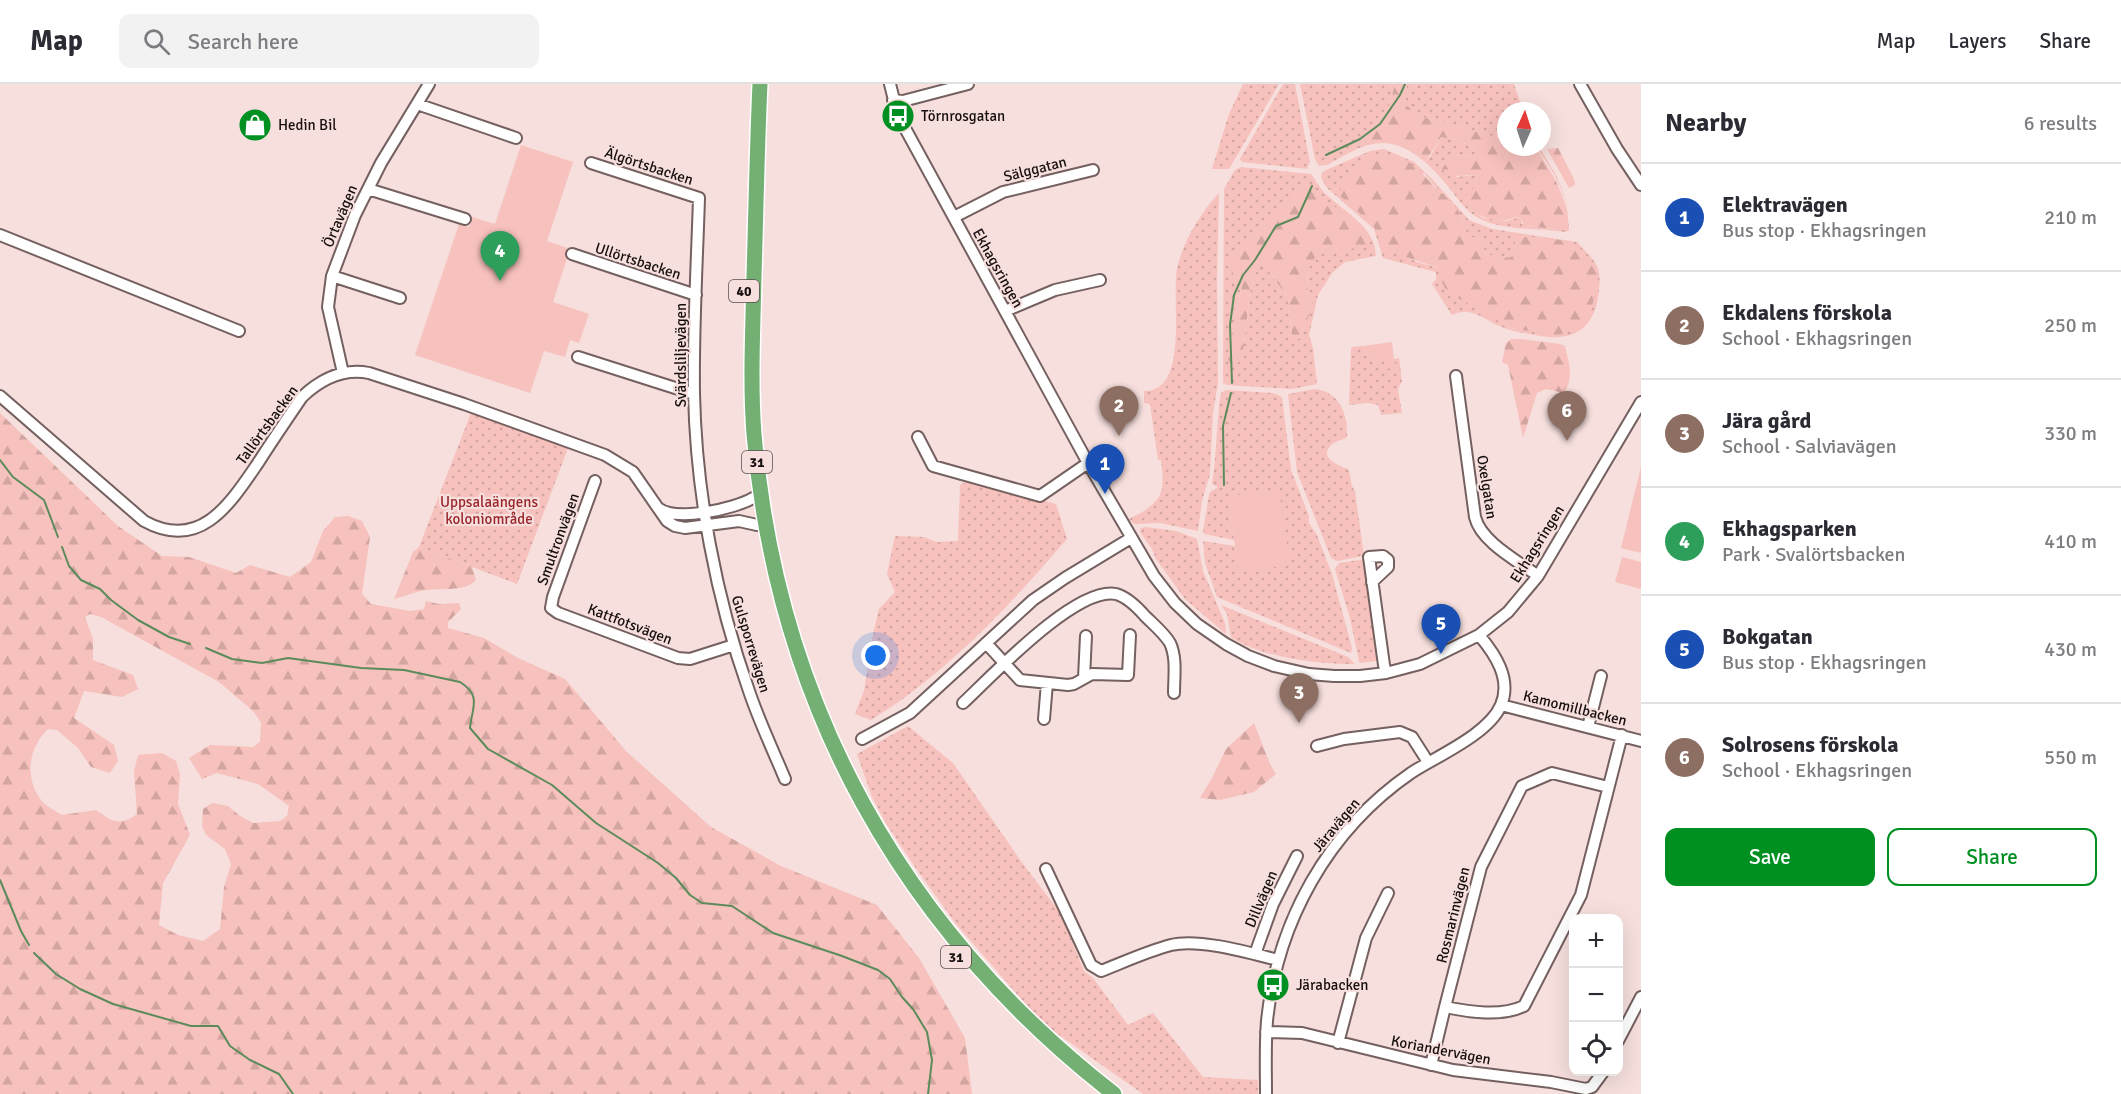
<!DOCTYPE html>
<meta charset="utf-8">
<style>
body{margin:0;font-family:Signika,sans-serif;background:#f2f2f3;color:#2b2b33}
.controls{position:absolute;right:18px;bottom:18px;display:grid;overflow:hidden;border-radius:12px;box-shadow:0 6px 24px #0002}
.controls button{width:54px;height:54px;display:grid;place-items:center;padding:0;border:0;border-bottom:2px solid #e1e1e2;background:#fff;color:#2b2b33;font:30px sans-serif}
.compass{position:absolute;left:1497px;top:18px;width:54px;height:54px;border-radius:50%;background:#fff;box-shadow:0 6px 24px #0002;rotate:3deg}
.you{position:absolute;left:876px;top:572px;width:21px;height:21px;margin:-15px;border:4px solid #fff;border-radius:50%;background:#1a73e8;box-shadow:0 0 0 9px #1a73e833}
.badge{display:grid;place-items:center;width:39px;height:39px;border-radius:50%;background:#008f21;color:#fff;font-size:20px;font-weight:700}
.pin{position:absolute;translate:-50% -50px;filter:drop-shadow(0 2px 3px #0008)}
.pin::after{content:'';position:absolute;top:32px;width:21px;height:18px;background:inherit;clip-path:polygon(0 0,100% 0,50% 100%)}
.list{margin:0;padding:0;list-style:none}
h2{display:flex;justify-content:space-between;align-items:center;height:78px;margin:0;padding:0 24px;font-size:26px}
h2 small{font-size:20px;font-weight:400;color:#7c7c81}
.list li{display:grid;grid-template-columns:39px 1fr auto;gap:18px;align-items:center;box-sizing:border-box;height:108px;padding:0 24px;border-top:2px solid #e1e1e2}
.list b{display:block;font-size:22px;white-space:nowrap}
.list p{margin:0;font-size:20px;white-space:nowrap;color:#7c7c81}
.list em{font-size:20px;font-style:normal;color:#7c7c81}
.actions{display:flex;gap:12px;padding:18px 24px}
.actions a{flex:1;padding:14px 0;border:2px solid #008f21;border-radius:12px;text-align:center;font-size:21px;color:#008f21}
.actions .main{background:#008f21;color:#fff}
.icon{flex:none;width:33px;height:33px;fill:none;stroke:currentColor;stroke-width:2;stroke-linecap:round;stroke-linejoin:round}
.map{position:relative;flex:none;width:1641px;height:1010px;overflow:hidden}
header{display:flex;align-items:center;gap:36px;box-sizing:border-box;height:84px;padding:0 30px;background:#fff;border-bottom:2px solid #e1e1e2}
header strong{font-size:28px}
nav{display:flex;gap:33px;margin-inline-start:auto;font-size:21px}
.search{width:420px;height:54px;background:#f2f2f3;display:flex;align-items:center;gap:15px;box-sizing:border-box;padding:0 21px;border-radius:12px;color:#7c7c81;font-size:22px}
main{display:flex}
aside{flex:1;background:#fff}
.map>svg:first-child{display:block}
.grass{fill:url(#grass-dots);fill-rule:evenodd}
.forest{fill:url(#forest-firs);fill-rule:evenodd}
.park{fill:#f7c1bd}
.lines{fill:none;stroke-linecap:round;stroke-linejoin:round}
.stream{stroke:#5c8b5b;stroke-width:2}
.minor-casing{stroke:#74605e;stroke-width:14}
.highway-casing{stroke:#fff;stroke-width:18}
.minor{stroke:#fff;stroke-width:10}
.highway{stroke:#74b074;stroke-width:15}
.labels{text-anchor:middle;stroke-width:4.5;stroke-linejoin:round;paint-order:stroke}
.shield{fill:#f6dfdd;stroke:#5a4d4d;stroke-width:1.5}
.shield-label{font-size:14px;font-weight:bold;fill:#170f0f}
.poi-label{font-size:15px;fill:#170f0f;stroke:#f6dfdd;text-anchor:start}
.street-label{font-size:15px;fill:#170f0f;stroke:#f6dfdd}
.park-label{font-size:15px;fill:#9a272c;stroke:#f6dfdd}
</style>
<header>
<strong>Map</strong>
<div class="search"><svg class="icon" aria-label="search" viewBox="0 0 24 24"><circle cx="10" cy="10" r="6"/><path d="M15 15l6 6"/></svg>Search here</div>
<nav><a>Map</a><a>Layers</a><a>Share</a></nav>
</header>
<main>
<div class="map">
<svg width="1641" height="1010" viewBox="0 0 1641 1010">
<defs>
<pattern id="grass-dots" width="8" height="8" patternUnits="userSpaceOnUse" patternTransform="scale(1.5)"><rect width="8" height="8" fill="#f7c1bd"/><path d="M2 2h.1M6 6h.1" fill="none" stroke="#d3a5a1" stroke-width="1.8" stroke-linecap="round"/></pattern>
<pattern id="forest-firs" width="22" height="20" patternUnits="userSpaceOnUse" patternTransform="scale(1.5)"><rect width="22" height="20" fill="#f7c1bd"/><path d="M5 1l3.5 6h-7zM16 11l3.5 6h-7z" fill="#d3a5a1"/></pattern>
</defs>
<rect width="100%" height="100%" fill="#f6dfdd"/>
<path class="grass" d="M1243,0H1279L1229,85H1212L1229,30Z
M1283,0H1295L1310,78L1307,85L1242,78L1240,75Z
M1300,0H1395L1389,22L1363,57C1370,59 1374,57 1382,58C1399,59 1412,67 1426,77L1430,73L1441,53C1454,55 1467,58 1476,68L1474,72L1452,71L1456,93L1476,91C1478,100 1471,114 1468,124L1483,134L1507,137L1520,133L1523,142L1566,146C1566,137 1566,127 1565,117C1563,104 1544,67 1531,63H1539C1559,95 1567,107 1569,146L1566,148C1537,143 1500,148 1475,132C1464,125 1455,111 1447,101C1429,80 1404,54 1373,60C1358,62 1341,74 1327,81L1319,82L1315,75Z
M1407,0H1514L1523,27H1506V56L1419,32L1405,20Z
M1384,65L1414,78L1432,95L1469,136L1492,145L1577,158C1593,176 1602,180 1599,205C1595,250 1570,259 1529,250C1520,248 1510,247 1502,243C1484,236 1472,221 1452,231L1432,200L1436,195V188L1383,174L1374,145L1326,103L1321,93L1322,89L1326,86L1370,67ZM1424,89L1462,134L1464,144L1470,153L1478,155L1487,170L1500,174L1511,173L1516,166L1515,153L1517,152L1551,154L1557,251L1511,244L1482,227L1439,184L1417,178L1382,161L1379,150L1373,141Z
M1241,83L1311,90C1317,97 1320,106 1328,112C1347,130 1375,143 1376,172L1345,178L1332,189L1318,211L1309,251L1313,264L1317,300L1292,305L1227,301L1223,299L1224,105L1235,86ZM1306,101L1314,109L1357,139L1337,166L1316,170L1308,185L1307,204L1312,215L1310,229L1299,255L1292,251L1288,213L1267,185L1257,186L1250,208L1242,276H1228L1236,227L1242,201L1247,156L1290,118L1297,104Z
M1219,109L1217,193L1218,298L1213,330L1210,390L1202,417L1198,447L1160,439L1134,440L1129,435C1161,419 1166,412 1161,376H1158L1150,320L1144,319V307C1190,308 1171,215 1177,185C1182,159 1201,128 1219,109Z
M1363,262L1365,272L1372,271L1377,277H1387L1395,285L1394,275L1399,274L1402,297L1398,305L1402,329L1381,331L1378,321L1368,319L1349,321L1351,265L1352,263Z
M1315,305C1340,308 1348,331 1347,353C1343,356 1338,356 1334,359C1316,372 1337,381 1348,385C1352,393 1349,400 1355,407L1364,472L1337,477L1331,474L1297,388L1288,310Z
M1226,306L1273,309L1282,313L1291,386L1309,432V439L1317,451L1332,490L1352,564L1351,569L1217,513L1205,479L1203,457L1235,462L1239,488L1228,412L1234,456L1204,450L1203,447L1209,411L1210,408L1218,403L1212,400C1217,370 1216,339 1221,309Z
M471,329L568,364L517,500L419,463Z
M969,396L1056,420L1067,455C1009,522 947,589 871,636L855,630L864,607L873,550L879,525L895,508L887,490L895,452L923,453L937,458L958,457L960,401Z
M1146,443L1176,447L1197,455L1203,487L1225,539L1226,550L1185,515L1156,475L1152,465L1140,448L1141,444Z
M1365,475L1379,573L1376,577L1360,579L1359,577L1350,534L1335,485L1339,479Z
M1221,521L1348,573L1355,580C1320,581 1260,573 1231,553L1227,530Z
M908,642L953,679L1023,780L1061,830L1084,887L1093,894L1128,941L1153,929L1203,993L1258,996V1010H1143L1042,939L956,840L917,786L885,738L872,713L857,670Z"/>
<path class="forest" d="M1395,0H1407L1405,20L1419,32L1506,56V63L1536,65C1553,90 1568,113 1568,144L1566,146L1523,142V138L1519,133C1514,133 1510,136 1506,136C1490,138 1466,129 1463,113C1471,107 1478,102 1476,91C1462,90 1452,96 1442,85L1452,71L1474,72L1476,68C1468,58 1454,55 1441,53L1426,77C1407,63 1387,54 1364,61L1363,57L1389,22Z
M1558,64L1574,95L1575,101L1569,104L1547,65Z
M1380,69C1413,73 1417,85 1438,106C1445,113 1453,118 1458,126C1466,139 1460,150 1478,155L1487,170L1500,174L1511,173L1516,166L1515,153L1517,152L1551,154L1573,159L1580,164L1594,180L1598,191L1591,229L1582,241L1557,252L1511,244L1456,213L1445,204L1439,192V184L1385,166L1373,141L1338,110C1348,91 1359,74 1380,69Z
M1306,101C1323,119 1365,135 1370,160L1367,162L1316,171L1308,186L1307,204L1312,215L1310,229L1299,255L1295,256L1292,251L1288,213L1267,185L1257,186L1250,208L1242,276L1237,279H1231L1228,276L1236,227L1242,202L1232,192L1231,178L1247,156L1289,118L1297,104Z
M1511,255H1521L1560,260L1565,262C1569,280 1574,293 1564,309L1546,305L1537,309L1523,354L1508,281L1502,278L1506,259Z
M0,329L118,442L162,472L189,473L236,489L250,481L290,493L311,478L323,447L335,433L348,432L362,437L370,453L362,510L371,520L410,527L424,525L426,517L439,520L459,519L461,525L448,538V544L484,554L518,574L565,595L626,667L711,743L781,782L877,821L919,874L965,954L972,1010H0ZM90,530L101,533L219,598L254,628L261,639L260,658L253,663L210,661L189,674L202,695L217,689L258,700L289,722L287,732L280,737L253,739L240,732L228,722L212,719L203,725L202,742L206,751L225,765L231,780L224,803L220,845L203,857L178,851L159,841L163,799L190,751L178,720L180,690L176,677L162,669L138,671L134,687L137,730C120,743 111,737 96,726L62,731C56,727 47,723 42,717C24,695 28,664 48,645L57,646L78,664L91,683L110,689L118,677L114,661L74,634L84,607L122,613L138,605L133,591L93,576V555L85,533Z
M419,463L472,483L476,496C465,509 437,503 421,507C412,509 403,513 394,515L413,468Z
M1254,639L1270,680L1276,690L1254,708L1220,716L1200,714L1212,694L1226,665Z"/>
<path class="park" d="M521,61L573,78L547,157L570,165L553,218L589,230L579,259L570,256L565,273L544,267L530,309L415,271L459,140L469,143L472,133L495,140Z
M1392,258L1395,285H1389L1387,277H1377L1372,271L1365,272L1363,262Z
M1641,383V469L1621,464Z
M1279,405L1290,481L1239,488L1228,412Z
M1622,473L1641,478V505L1615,498Z"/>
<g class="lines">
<path class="stream" d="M1326,71L1360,55L1380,40L1400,11L1405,0
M1232,299L1230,241L1234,211L1243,191L1255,176L1276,142L1298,133L1312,102
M0,376L13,393L44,416L58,453
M1224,401L1223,342L1231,309
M62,463L69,482L81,496L100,505L111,516L138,536L169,553L190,560
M206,564L232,575L262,579L288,574L361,584L404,586L460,598C482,612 472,623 470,644L488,665L552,701L596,739L658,779L676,794L690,811L702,819L732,822L773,849L842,872L878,886L890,895L902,913L913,925L927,948L932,976L928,1010
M0,796L21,847L29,861
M34,869L56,890L80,905L113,920L191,942H218L230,962L250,976L279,990L293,1010"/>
<defs>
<path id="minor" d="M890,0L898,32L906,46L1088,379L1154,492L1175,519L1197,540L1226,560L1248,572L1274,582L1309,590L1334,592H1360L1386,589L1420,580L1479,551L1508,528L1538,492L1641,318
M1580,0L1617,65L1641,101
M893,16L903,17L968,0
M417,20L516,54
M591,79L699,114C697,179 693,245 694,309C696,409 716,514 749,607C759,637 773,666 785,695
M368,105L465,135
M954,133L1003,108L1093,86
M0,151L239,247
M572,170L696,211
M332,192L400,214
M1005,227L1055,206L1100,196
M578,273L694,310
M343,289L328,223L332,192L355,131L381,79L429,0
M1456,292L1475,433C1481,458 1518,477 1538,492
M0,312L144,437C200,468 230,420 258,379C272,357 287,335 302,313C321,295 343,284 369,289L464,320L605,371L633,388L667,437L675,442L685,444L739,437L757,441
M918,353L933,382L1040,412L1088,379
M595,397L553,513L551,524L558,529L678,574L690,575L734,561
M658,424C676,438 734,425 753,414
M1372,498L1388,483V476L1383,472L1369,473L1384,581L1386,589
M986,559L1020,596L1068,601L1074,600L1092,590L1128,591L1130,551
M1084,594L1086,552
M963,619C992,592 1076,502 1116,510C1127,513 1138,524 1145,532C1153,540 1164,549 1170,559C1177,574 1174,593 1174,609
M1501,621L1641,657
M1044,635L1047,599
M1588,643L1601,592
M862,655L910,629L1033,516L1065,494L1131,454
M1317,662L1344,655L1400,648L1412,653L1428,678
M1608,703L1552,689L1522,702L1481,783L1445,923C1470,928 1501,933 1524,922L1581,811L1622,651
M1046,785L1091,881L1101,887C1124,878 1148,867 1171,861C1199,854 1250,869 1278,876
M1255,870L1273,820L1297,772
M1266,948L1302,949L1453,986L1551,998L1586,1005L1592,1003L1603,988
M1618,957L1641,913
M1338,959L1366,854L1388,809
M1431,981L1445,923
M1266,1010C1266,986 1265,961 1267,937C1277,838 1328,746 1411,689C1437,672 1489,650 1501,621C1512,595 1495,570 1479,551"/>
<path id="highway" d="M760,0C757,64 756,128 754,192C753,245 750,298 754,350C777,620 901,844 1114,1010"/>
</defs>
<use href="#minor" class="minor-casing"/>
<use href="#highway" class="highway-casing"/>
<use href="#minor" class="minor"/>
<use href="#highway" class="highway"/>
</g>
<defs>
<symbol id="bus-disc" viewBox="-11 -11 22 22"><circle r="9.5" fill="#008f21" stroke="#f6dfdd"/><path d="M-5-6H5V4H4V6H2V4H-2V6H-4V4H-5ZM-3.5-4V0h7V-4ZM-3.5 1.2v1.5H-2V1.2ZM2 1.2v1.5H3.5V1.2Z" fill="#fff"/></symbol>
<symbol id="shop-disc" viewBox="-11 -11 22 22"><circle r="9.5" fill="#008f21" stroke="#f6dfdd"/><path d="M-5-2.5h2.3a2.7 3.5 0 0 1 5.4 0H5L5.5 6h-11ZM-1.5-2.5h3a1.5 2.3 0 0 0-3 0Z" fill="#fff"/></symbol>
</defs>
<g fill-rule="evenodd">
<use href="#bus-disc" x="879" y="13" width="38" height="38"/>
<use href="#shop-disc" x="236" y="22" width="38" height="38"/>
<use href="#bus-disc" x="1254" y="882" width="38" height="38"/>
</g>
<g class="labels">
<g class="shield">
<rect x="729" y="196" width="30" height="22" rx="4.5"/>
<rect x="742" y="367" width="30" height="22" rx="4.5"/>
<rect x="941" y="862" width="30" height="22" rx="4.5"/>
</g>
<g class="shield-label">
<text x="744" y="212">40</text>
<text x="757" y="383">31</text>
<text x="956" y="878">31</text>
</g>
<g class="poi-label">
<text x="921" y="37">Törnrosgatan</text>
<text x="278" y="46">Hedin Bil</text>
<text x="1296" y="906">Järabacken</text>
</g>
<g class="street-label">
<text transform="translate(649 82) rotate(18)" y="5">Älgörtsbacken</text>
<text transform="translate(1035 85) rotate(-14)" y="5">Sälggatan</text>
<text transform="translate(340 132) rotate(-67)" y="5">Örtavägen</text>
<text transform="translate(638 177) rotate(18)" y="5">Ullörtsbacken</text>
<text transform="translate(998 184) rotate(61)" y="5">Ekhagsringen</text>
<text transform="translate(681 271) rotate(-90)" y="5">Svärdsliljevägen</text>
<text transform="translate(267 341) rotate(-54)" y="5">Tallörtsbacken</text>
<text transform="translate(1487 403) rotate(81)" y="5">Oxelgatan</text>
<text transform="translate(558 455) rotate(-70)" y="5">Smultronvägen</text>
<text transform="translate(1537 460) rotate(-58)" y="5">Ekhagsringen</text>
<text transform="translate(630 540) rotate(21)" y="5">Kattfotsvägen</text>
<text transform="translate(751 560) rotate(73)" y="5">Gulsporrevägen</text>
<text transform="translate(1575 624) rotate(14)" y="5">Kamomillbacken</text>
<text transform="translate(1336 741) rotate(-50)" y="5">Järavägen</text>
<text transform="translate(1261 815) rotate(-67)" y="5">Dillvägen</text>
<text transform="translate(1453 831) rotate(-76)" y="5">Rosmarinvägen</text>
<text transform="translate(1441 966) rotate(11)" y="5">Koriandervägen</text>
</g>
<g class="park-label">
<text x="489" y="423">Uppsalaängens<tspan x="489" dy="17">koloniområde</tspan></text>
</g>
</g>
</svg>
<div class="controls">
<button>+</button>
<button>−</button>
<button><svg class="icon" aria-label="locate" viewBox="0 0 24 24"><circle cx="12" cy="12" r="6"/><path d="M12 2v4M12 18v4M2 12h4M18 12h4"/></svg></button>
</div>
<svg class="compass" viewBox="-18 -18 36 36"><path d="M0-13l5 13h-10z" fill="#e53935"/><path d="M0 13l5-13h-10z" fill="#7c7c81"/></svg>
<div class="you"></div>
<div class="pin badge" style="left:1105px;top:410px;background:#1a4fb4">1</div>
<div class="pin badge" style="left:1119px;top:352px;background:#8d6e63">2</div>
<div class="pin badge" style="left:1299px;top:639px;background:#8d6e63">3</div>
<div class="pin badge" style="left:500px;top:197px;background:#2e9e5b">4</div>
<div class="pin badge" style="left:1441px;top:570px;background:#1a4fb4">5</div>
<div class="pin badge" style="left:1567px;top:357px;background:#8d6e63">6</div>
</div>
<aside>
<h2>Nearby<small>6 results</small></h2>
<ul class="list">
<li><span class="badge" style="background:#1a4fb4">1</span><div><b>Elektravägen</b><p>Bus stop · Ekhagsringen</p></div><em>210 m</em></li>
<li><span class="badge" style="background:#8d6e63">2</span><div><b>Ekdalens förskola</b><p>School · Ekhagsringen</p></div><em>250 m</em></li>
<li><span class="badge" style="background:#8d6e63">3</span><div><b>Jära gård</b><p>School · Salviavägen</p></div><em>330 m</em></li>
<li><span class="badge" style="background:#2e9e5b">4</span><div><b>Ekhagsparken</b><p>Park · Svalörtsbacken</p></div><em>410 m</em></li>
<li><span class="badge" style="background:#1a4fb4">5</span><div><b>Bokgatan</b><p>Bus stop · Ekhagsringen</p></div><em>430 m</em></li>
<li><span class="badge" style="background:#8d6e63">6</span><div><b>Solrosens förskola</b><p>School · Ekhagsringen</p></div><em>550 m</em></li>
</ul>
<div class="actions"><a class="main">Save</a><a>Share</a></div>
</aside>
</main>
